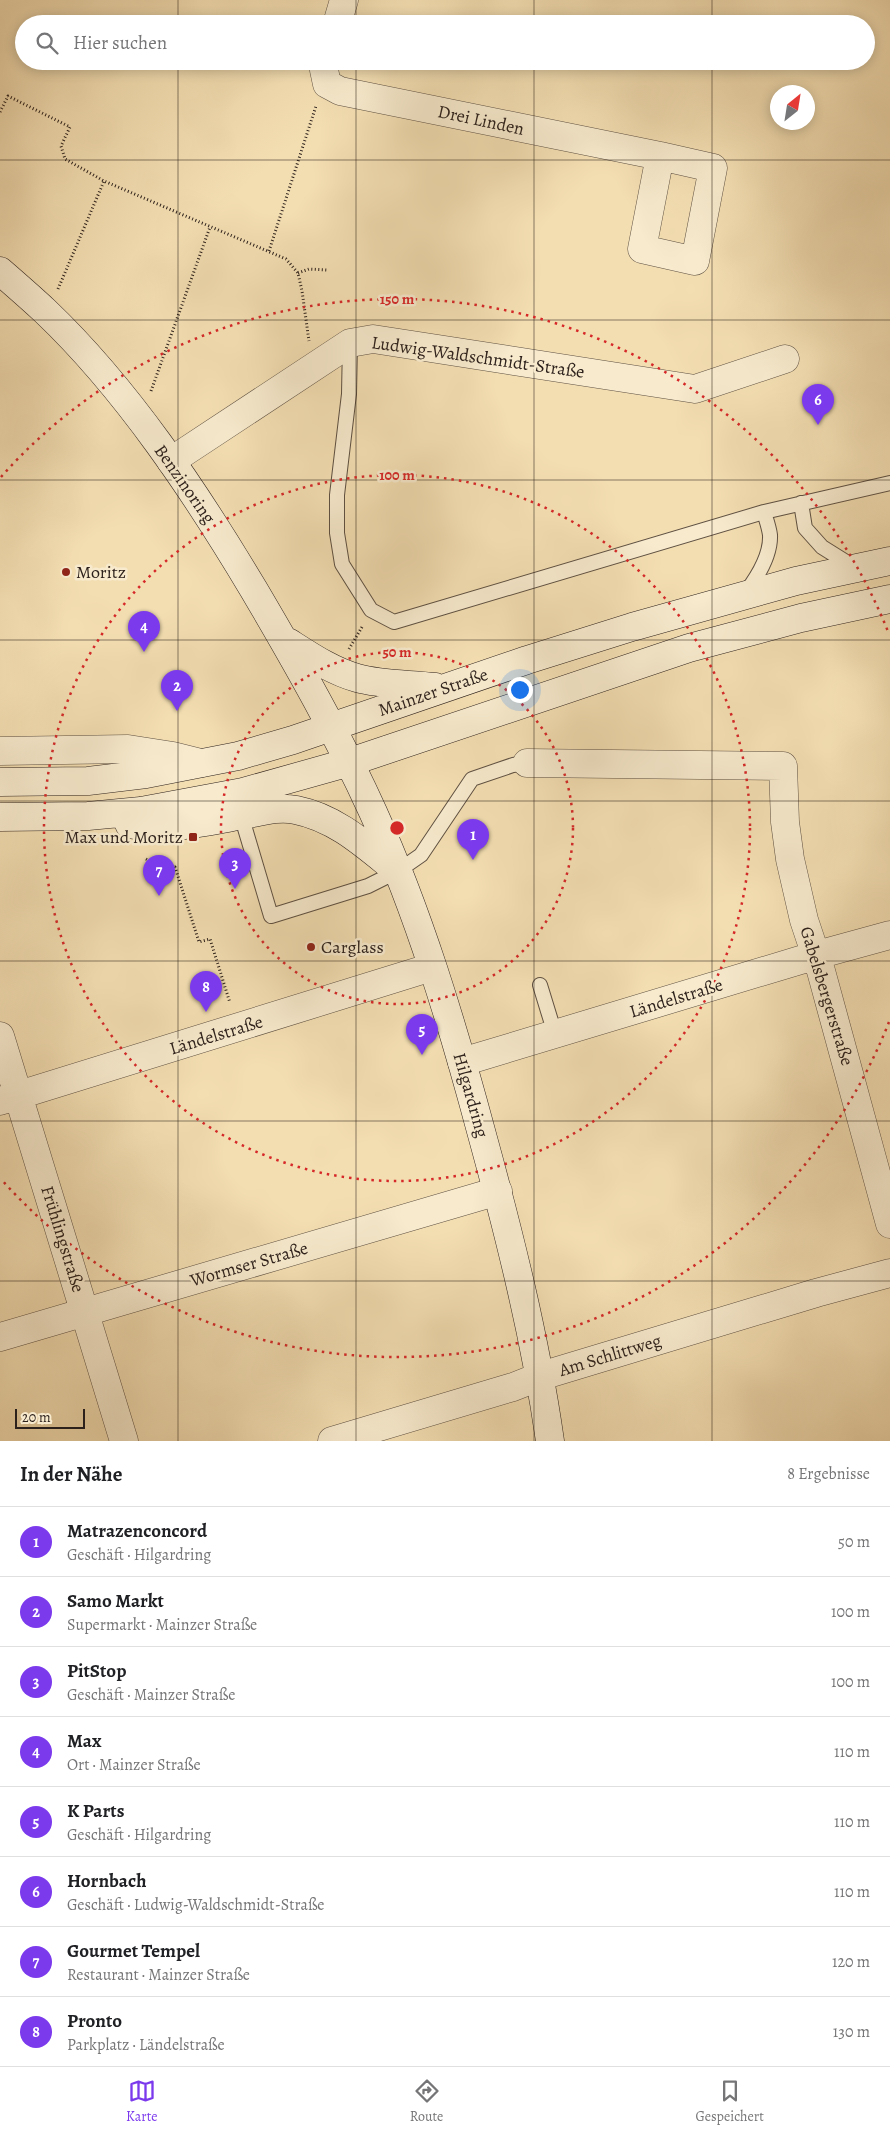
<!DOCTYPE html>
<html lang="de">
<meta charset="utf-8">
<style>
body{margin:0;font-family:Alegreya,serif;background:#f2f2f2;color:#202124}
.compass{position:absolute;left:770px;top:85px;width:45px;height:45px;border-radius:50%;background:#fff;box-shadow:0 2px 12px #0003;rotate:30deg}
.scale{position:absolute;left:15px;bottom:12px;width:70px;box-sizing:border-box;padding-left:5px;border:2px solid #2d211c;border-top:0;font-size:14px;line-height:18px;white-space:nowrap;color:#2d211c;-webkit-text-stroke:4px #f7eacd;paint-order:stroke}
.you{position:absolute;left:519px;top:689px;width:18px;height:18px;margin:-12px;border:4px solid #fff;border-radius:50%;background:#1a73e8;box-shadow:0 0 0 8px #1a73e833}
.badge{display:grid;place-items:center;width:32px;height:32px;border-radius:50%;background:#7c3aed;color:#fff;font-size:16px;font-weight:700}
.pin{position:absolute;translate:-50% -41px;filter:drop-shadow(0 1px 2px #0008)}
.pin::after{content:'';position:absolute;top:26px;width:18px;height:15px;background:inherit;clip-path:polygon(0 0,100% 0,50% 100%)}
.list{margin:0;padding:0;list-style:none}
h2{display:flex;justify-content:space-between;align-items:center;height:65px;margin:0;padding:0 20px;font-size:21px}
h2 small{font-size:16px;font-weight:400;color:#757577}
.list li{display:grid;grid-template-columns:32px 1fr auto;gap:15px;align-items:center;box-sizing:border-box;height:70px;padding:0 20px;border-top:1px solid #e0e0e0}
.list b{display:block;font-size:19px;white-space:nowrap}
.list p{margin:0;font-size:16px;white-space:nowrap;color:#757577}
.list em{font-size:16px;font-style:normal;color:#757577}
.icon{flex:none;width:28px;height:28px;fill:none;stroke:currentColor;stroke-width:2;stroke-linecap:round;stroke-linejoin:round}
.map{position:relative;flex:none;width:890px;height:1441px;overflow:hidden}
.search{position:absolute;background:#fff;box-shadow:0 2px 12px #0003;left:15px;right:15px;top:15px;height:55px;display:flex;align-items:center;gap:12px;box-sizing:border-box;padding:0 18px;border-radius:28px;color:#757577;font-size:19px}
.sheet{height:625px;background:#fff}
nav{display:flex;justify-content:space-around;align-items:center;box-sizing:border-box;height:70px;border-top:1px solid #e0e0e0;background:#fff;font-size:14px;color:#757577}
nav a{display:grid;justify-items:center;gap:2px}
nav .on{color:#7c3aed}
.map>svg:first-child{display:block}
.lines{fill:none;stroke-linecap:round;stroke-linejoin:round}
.lane-casing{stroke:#5e5042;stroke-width:16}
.street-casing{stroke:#5e5042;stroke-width:29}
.secondary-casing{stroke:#2d211c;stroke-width:29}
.path{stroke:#2d211c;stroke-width:3;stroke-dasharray:1 2.5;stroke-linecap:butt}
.lane{stroke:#f7eacd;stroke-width:14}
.street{stroke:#f7eacd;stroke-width:28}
.secondary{stroke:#f7eacd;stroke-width:28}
.grid{fill:none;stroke:#2d211c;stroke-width:1;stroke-opacity:0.55}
.ring{fill:none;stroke:#d62828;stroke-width:2.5;stroke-dasharray:2.5 5}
.poi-dot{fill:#8f2418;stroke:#f7eacd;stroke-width:2}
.labels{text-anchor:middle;stroke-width:5;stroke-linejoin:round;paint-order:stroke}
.street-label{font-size:18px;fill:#2d211c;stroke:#f7eacd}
.poi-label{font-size:18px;fill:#2d211c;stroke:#f7eacd;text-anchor:start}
.centre{fill:#d62828;stroke:#f7eacd;stroke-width:2.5}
.ring-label{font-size:15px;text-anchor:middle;font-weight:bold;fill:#d62828;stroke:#f7eacd;stroke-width:5;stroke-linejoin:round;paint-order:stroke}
</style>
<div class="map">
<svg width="890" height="1441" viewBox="0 0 890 1441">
<rect width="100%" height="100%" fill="#f3deb2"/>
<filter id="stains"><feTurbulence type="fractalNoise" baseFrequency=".004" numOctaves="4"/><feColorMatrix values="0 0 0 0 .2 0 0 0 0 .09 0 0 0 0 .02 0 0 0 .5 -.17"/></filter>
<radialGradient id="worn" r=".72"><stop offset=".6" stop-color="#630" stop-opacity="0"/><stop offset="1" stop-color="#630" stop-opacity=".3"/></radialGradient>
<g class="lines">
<defs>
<path id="lane" d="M350,343L349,394L337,495V533L342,564L371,610L394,622L764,512L890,483
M801,503L805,528L822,547L854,567
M746,592C758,576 771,555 770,535C769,527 766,519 764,512
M241,815L271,916L368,886L398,871L421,855L472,779L513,765L527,763
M540,985L555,1034"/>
<path id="street" d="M337,24L344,0
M326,61L324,70L327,84L340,91L660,156L713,168L695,261L642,249L660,156
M171,461L350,343L373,339L695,389L785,359
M0,751L128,749L173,756L201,763
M527,763L783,766L785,822L790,859L804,920L821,971L890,1224
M0,1036L124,1441
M462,1062L817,955L890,935
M0,1101L432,967
M0,1337L498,1191
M332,1441L513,1387L541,1376L816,1293L890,1273"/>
<path id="secondary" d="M0,271C15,284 30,297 45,311C127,389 196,493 254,590C297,663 338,735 373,812C419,914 452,1023 481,1131C509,1233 535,1336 550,1441
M288,642C310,656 332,671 357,678C382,685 410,684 435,687
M0,782L88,781L146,774L238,756L293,740L527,660L632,627L796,581L890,561
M0,817L88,816L141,811L243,792L350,762L689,648L801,618L890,599
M129,824C167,831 205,822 243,815C260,812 278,806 296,810C336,818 365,845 396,870"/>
</defs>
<use href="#lane" class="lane-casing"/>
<use href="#street" class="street-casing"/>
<use href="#secondary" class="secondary-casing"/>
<path class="path" d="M0,112L8,96L70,127L61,146L65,159L104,181L286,259L298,273L302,291L309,341
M269,251L316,106
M298,273L309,269L327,270
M58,289L104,181
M151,391L210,227
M349,649L362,627
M146,859L164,869L175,867L199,942L210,939L230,1003"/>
<use href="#lane" class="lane"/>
<use href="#street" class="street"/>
<use href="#secondary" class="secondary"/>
</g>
<path class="grid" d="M178,0V24M356,0V24M534,0V24M712,0V24M178,61V1441M356,61V1441M534,61V1441M712,61V1441M0,160H890M0,320H890M0,480H890M0,640H890M0,801H890M0,961H890M0,1121H890M0,1281H890"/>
<g class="ring">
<circle cx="397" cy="828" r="176"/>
<circle cx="397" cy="828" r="353"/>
<path d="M889 1022A529 529 0 0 1 1 1179M1 477A529 529 0 0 1 889 634"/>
</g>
<g class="poi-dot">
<circle cx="66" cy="572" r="5"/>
<rect x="188" y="832" width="10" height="10" rx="2.5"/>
<circle cx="311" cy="947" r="5"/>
</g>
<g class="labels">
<g class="street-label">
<text transform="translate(481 120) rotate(12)" y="6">Drei Linden</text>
<text transform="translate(478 357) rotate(8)" y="6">Ludwig-Waldschmidt-Straße</text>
<text transform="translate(185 484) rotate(55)" y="6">Benzinoring</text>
<text transform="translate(433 692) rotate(-19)" y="6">Mainzer Straße</text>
<text transform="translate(827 996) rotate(73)" y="6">Gabelsbergerstraße</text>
<text transform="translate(676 998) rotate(-17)" y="6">Ländelstraße</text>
<text transform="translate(216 1035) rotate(-17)" y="6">Ländelstraße</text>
<text transform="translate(471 1095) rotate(74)" y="6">Hilgardring</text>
<text transform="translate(63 1239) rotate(73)" y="6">Frühlingstraße</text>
<text transform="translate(249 1264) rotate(-16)" y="6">Wormser Straße</text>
<text transform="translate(610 1355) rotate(-17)" y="6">Am Schlittweg</text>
</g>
<g class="poi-label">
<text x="76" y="578">Moritz</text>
<text x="183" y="843" text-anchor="end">Max und Moritz</text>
<text x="321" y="953">Carglass</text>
</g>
</g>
<circle cx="397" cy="828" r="8" class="centre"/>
<g class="ring-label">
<text x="397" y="304">150 m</text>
<text x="397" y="480">100 m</text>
<text x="397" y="657">50 m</text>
</g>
<rect width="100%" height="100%" filter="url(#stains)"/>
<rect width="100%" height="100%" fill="url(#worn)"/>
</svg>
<svg class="compass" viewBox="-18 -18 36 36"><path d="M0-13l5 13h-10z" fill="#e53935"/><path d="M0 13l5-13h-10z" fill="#757577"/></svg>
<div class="scale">20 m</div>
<div class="you"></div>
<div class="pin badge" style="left:473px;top:860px">1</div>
<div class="pin badge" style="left:177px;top:711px">2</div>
<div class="pin badge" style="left:235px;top:889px">3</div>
<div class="pin badge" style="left:144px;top:652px">4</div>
<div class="pin badge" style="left:422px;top:1055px">5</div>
<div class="pin badge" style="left:818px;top:425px">6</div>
<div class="pin badge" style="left:159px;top:896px">7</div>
<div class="pin badge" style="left:206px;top:1012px">8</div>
<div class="search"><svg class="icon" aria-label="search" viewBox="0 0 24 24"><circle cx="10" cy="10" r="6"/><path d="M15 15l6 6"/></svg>Hier suchen</div>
</div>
<section class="sheet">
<h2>In der Nähe<small>8 Ergebnisse</small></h2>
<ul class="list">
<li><span class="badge">1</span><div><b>Matrazenconcord</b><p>Geschäft · Hilgardring</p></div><em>50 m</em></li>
<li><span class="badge">2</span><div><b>Samo Markt</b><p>Supermarkt · Mainzer Straße</p></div><em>100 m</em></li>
<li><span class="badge">3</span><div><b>PitStop</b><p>Geschäft · Mainzer Straße</p></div><em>100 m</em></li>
<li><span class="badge">4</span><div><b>Max</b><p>Ort · Mainzer Straße</p></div><em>110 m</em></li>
<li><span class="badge">5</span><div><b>K Parts</b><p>Geschäft · Hilgardring</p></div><em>110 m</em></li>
<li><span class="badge">6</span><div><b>Hornbach</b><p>Geschäft · Ludwig-Waldschmidt-Straße</p></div><em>110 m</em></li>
<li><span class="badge">7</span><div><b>Gourmet Tempel</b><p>Restaurant · Mainzer Straße</p></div><em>120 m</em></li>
<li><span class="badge">8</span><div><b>Pronto</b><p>Parkplatz · Ländelstraße</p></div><em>130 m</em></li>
</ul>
</section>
<nav>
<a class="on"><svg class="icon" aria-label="map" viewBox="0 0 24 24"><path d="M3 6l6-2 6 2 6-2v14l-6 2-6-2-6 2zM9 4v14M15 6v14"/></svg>Karte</a>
<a><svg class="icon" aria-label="directions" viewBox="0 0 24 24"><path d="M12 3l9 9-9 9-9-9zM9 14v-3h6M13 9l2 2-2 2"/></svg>Route</a>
<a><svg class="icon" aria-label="saved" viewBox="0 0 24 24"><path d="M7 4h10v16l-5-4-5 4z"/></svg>Gespeichert</a>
</nav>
